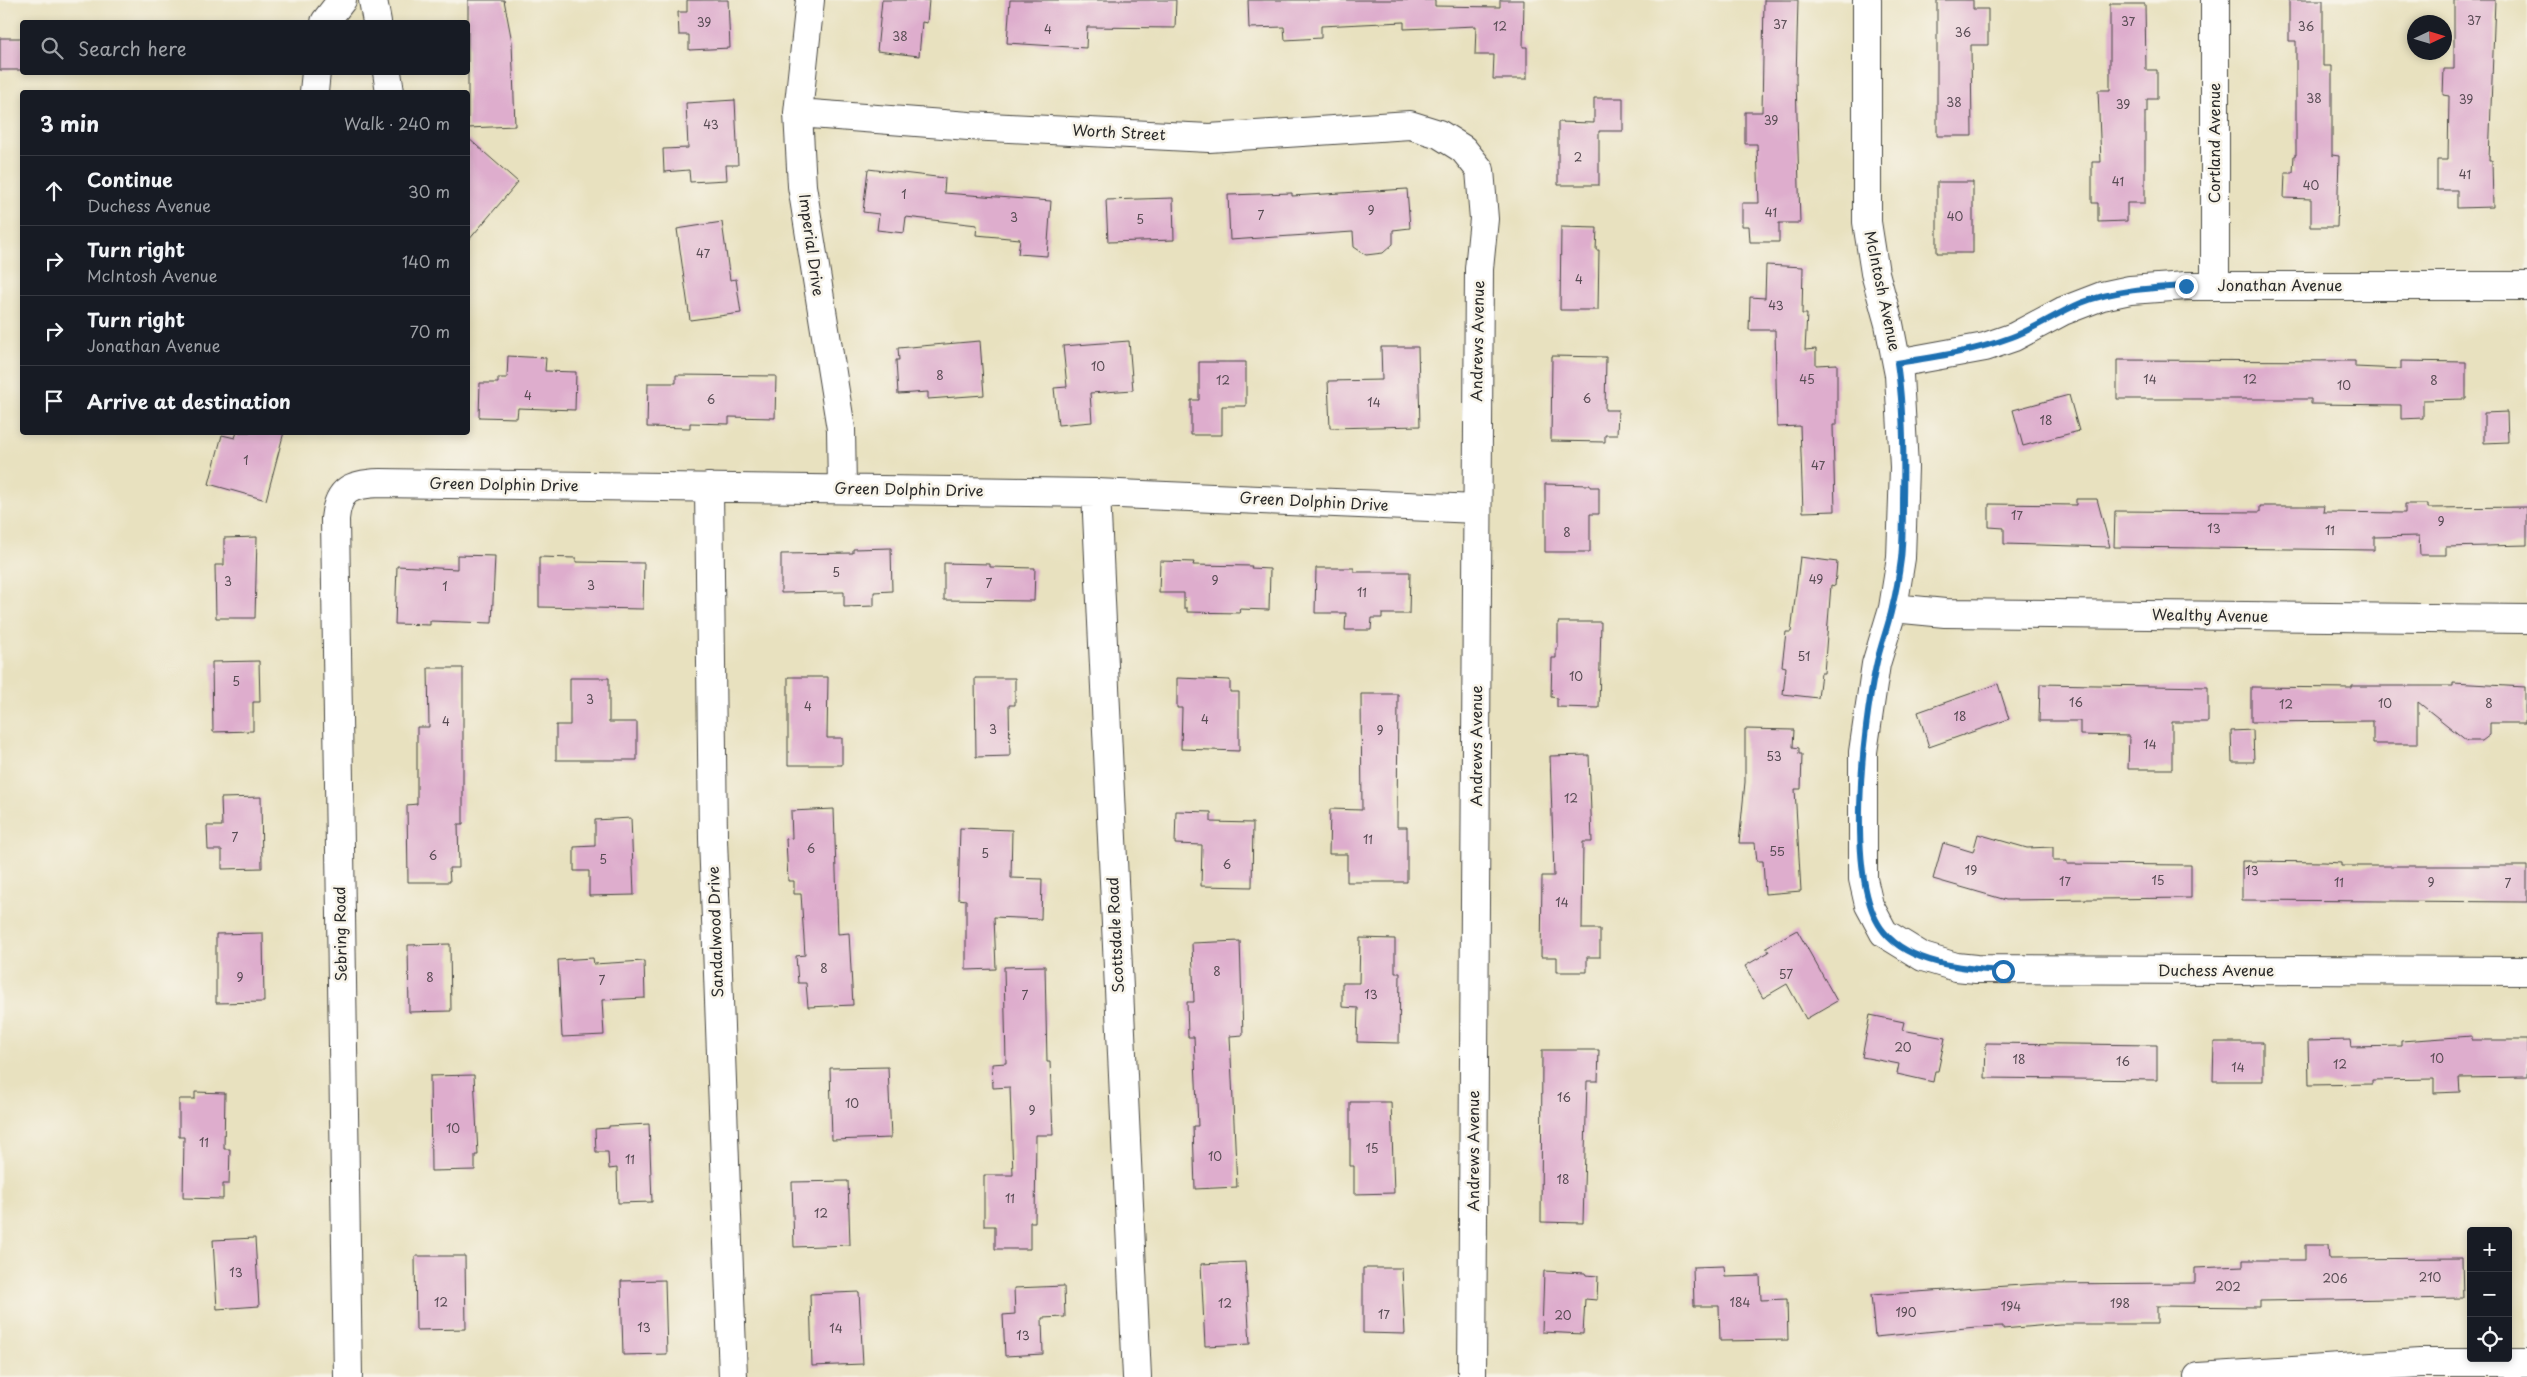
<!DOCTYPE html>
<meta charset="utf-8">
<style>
body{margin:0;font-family:"Playpen Sans",sans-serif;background:#20242c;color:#f1f3f6}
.controls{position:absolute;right:15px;bottom:15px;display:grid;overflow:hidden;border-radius:5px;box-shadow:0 2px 8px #0003}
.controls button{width:45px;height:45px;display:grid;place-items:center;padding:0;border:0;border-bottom:1px solid #363941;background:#171b24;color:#f1f3f6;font:25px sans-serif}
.compass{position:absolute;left:2407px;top:15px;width:45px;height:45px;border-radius:50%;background:#171b24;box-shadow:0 2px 8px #0003;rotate:86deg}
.stop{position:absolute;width:15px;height:15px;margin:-11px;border:4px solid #1f6fb2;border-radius:50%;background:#fff}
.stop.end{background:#1f6fb2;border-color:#fff;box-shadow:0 1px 5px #0008}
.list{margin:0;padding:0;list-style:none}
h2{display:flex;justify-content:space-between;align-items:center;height:65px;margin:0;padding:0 20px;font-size:21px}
h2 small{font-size:16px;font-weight:400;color:#9ea1a6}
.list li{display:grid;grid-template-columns:32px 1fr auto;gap:15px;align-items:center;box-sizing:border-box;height:70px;padding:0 20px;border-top:1px solid #363941}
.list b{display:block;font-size:19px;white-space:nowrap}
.list p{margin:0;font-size:16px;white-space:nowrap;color:#9ea1a6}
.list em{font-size:16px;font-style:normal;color:#9ea1a6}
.icon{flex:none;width:28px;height:28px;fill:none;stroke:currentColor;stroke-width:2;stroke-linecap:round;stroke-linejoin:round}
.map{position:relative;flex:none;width:2527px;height:1377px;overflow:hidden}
.search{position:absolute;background:#171b24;box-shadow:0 2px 8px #0003;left:20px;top:20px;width:450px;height:55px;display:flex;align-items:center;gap:12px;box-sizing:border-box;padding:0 18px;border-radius:5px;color:#9ea1a6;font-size:19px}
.panel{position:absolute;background:#171b24;box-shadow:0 2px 8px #0003;left:20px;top:90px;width:450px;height:345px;border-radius:5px}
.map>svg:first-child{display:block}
.building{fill:#deadcd}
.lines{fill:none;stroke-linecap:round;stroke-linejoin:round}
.street-casing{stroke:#474641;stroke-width:30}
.street{stroke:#fff;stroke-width:28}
.route{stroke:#1f6fb2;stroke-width:6}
.labels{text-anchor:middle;stroke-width:5;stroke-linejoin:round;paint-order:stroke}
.number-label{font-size:12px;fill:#584c54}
.street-label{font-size:15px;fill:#2b2b2b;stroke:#f7f3e8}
</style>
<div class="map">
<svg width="2527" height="1377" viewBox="0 0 2527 1377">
<rect width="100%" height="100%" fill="#f7f3e8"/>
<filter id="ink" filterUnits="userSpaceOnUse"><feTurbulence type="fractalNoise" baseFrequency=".02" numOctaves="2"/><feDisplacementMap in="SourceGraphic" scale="10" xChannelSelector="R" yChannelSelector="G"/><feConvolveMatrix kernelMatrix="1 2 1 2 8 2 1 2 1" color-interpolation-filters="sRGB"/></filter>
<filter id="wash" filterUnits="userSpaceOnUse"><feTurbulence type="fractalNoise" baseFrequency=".0096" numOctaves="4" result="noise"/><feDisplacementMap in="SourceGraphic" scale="20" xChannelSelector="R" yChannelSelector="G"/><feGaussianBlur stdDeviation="1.12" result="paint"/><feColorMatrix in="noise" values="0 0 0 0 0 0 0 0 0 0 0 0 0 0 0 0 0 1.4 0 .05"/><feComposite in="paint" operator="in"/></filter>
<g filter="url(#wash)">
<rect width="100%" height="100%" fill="#e8e1bf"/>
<g id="blocks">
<path class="building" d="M468,0H504L512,42L515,126L468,128Z
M687,0H728L730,48L689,50V35H679L678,12H687Z
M882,0H929L927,23L922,22L919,56L877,51Z
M1010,0H1176L1175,28L1087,27L1086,48L1007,43Z
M1248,0H1435V6L1500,7V0H1524L1523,47H1527V79H1493L1494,55H1475L1476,26L1404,29V22L1321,26V38L1285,40L1284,27L1249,28Z
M1764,0H1798L1796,79L1800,223H1779V242H1750L1749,226H1742V203H1759L1757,144H1745V112H1762Z
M1937,0H1973V9H1988V45H1971L1972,136H1937Z
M2289,0H2323V66H2332V155L2339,156L2337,227H2311V199L2284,198L2285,173H2293L2294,155H2296V41H2289Z
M2454,0H2495L2489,160H2492L2493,207L2457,208V190H2437V160H2448L2449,96L2443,95L2444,69H2454Z
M2110,4H2145L2146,70H2157V99H2147V112H2145V203H2127V221L2098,222V203H2092V162H2101L2098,90H2110Z
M0,38H22V70H0Z
M1594,98H1623V131H1599V185H1558V122L1594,123Z
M735,100L738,165H726L727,180L690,182L689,170L664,172L663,149L688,148L686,103Z
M468,138L518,182L468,241Z
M868,169L945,178L944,193L1051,201L1047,256L1018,254L1020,239L976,235L977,225L906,217L904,233L877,230L879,214L863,212Z
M1937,182H1973V253H1937Z
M1407,189L1410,228L1393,230V244L1383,253L1366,255L1354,247L1353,232L1230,240L1228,195L1292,193V196Z
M1173,198L1174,240L1108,242L1106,200Z
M722,222L730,280L736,279L741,313L690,320L677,229Z
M1561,227L1597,228L1596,250H1599L1598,310H1560Z
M1766,265L1803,267L1802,314H1807L1805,350L1816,349V365L1837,364V425H1833L1835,511L1803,512L1800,426L1777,427L1775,330H1749L1750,297L1765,298Z
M980,341L984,395L928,399V392L898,394L896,360H899L898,348Z
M1129,341L1133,390L1090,393L1092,422L1058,425L1054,388L1067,387L1063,346Z
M1381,347H1418L1420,426L1330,428L1328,381L1382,380Z
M508,356L546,358L545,371L576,372L575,410L518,408L517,418L479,417L480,383H498V378H507Z
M1552,356L1606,357L1605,410H1618L1617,435H1605V442L1551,441Z
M2117,360L2355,361V367L2401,369V361L2466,362V399L2423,400V418L2401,419V405L2311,404V399H2117Z
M1199,362H1246V406H1222V435H1191V400H1199Z
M676,375L776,376L775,418L729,417V424L690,423V428L647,427L648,383H676Z
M2069,395L2079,431L2023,446L2013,410Z
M2507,412L2508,442L2484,443V413Z
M237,432H284L266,500L209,484L222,435L235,438Z
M1545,484L1590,485V487H1599V514H1590V552H1545Z
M2076,499H2097L2110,547L2004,544V528L1989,527V504L2076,505Z
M2405,504H2428V508L2527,507V545L2446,547V555H2420L2419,536L2374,537V550L2114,547L2115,511L2260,512V506H2324L2323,512L2405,513Z
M257,537L255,618H216L215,565H224V538Z
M891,548L892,591L874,592V606L844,607V592L781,593V554L853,553V549Z
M457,555L495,556L492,623L430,621V625L395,624L397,566L457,569Z
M539,557L576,558V562L644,563L643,609L539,607Z
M1800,557L1837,562L1835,586L1831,585L1824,673H1821L1818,698L1783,694L1786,667L1782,666L1786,632H1791Z
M1160,561L1194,562L1193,565L1252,566L1251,568L1270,569L1269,610L1239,609L1240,613L1187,612V608H1184V593H1159Z
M944,563L990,564V567L1035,568L1034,601L944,600Z
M1316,568H1354V572H1410L1409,614H1382V618H1372L1371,630H1345L1346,613H1315Z
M1558,622H1601L1599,708L1557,707V698L1551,697L1552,658H1556V648H1558Z
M259,661L260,702H253V731L213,732L212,662Z
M428,668H463V824H458L459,868H449L450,882H408L407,805L417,804V727H429Z
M788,677H828L827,738H842V765H788Z
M570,678H609V722H637V760H556V725H570Z
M975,678H1015V705H1009L1010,756L976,757Z
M1177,678L1230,680V692H1239V751L1181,749L1182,708H1177Z
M2453,683L2525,687V723H2490V735L2482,741H2467L2418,702V744H2373V721L2251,722V687L2352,688V686H2453Z
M1998,684L2009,719L1929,747L1918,712Z
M2040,684L2208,687V722H2172V769H2128L2129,736L2080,735V721H2039Z
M1361,694H1398L1397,827H1407V882H1347V854H1329L1330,809L1362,810Z
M1745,729L1794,730L1793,747L1799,748V754H1802L1801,789H1795L1801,891L1765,894L1763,861H1757L1755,843H1739L1745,782Z
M2253,730L2254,762H2232L2231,731Z
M1589,755L1592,842H1583L1582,929H1600V957H1587V972H1557V957H1541L1542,876H1554L1550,756Z
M261,797L262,868L222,869V850H208L207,826H222L221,798Z
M834,809L838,934L849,933L853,1005L808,1007L806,983H798L796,956L805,955L801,894H794V881H788L786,839L792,838L791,811Z
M1176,811L1211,812V822L1253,823L1252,887L1201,886L1202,845L1175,844Z
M631,818L634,895L589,896V871H574V847L595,846V820Z
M960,828L1012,830L1011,878L1042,879L1041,919L994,917L996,969L966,970V900L958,899Z
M1978,834L2027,848L2053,847V861H2067V864L2191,865V898L2006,900L1933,879L1943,843L1973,852Z
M2242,861L2324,862L2341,863V866H2527V902L2242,900Z
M1797,930L1837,1001L1806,1019L1787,984L1763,998L1745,966L1769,952L1766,947Z
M263,933L264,1002L216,1003V934Z
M1360,938L1395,939V973H1400L1399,1043L1357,1042L1358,1008L1342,1007V983H1359Z
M1240,941L1243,1035L1230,1036L1237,1187L1195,1189L1193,1126H1198L1194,1037H1188L1187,1002H1194L1192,943Z
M450,944L451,1011L409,1012L408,945Z
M593,958L594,964L644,961L645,998L602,1000L604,1035L562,1037L558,960Z
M1045,966L1047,1062H1050L1053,1135H1036L1035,1222H1030V1249H995V1226H984V1175H1013L1010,1087L993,1088L992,1064L1006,1063L1004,967Z
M1870,1015L1904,1022L1902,1030L1945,1038L1938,1071H1935L1933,1082L1897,1074L1899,1064L1862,1057Z
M2472,1036V1040H2527V1077L2459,1078L2460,1092L2434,1093V1079L2372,1080V1084L2309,1085L2308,1041L2350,1040L2351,1047L2401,1046V1041Z
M2214,1042H2263V1081H2213Z
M1986,1043L2157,1045V1080L1985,1078Z
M1542,1050H1599L1598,1081H1587L1583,1223L1541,1222Z
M888,1067L891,1138L832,1140L830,1068Z
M474,1075L478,1155H475V1170L431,1171L430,1076Z
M195,1092L225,1093L224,1149H230L229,1184H223V1199L183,1198L184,1137H179V1099H195Z
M1350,1102H1391L1394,1193L1354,1194V1166H1350Z
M649,1124L652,1202L618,1203L617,1168L609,1169L608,1152H596L595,1129L609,1128V1126Z
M848,1181L850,1245L794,1247L792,1182Z
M255,1238L259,1306L217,1309L213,1240Z
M2305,1245H2328L2329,1259L2462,1258L2463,1298L2260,1301V1307L2157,1306V1324H2060L2003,1329V1326L1976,1327L1875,1337L1871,1295L2037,1284L2195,1283V1268L2243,1266V1260H2305Z
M415,1256H465L466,1329L416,1330Z
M1245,1262L1250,1344L1205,1346L1201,1264Z
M1724,1266L1725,1277L1760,1276L1761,1300L1787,1299L1788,1340L1720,1341L1719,1306H1694L1693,1267Z
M1363,1268H1402L1405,1334L1363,1333Z
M1544,1271L1585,1273L1586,1275L1598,1276L1597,1300L1585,1299L1583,1334L1542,1332Z
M665,1280L667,1354L623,1355L621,1281Z
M1064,1286L1065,1317L1042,1318L1043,1354L1005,1356L1003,1315L1015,1314L1014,1288Z
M859,1292L863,1364L812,1366L810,1294Z"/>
</g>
</g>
<g filter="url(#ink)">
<use href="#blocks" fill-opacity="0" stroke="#474641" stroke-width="1"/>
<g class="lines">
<defs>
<path id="street" d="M373,0L377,22
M810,0L798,113L802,186L841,429L842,489
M1867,0V222L1875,273L1889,324L1899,375L1904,467L1901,558L1893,608L1876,664L1863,752V879L1869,905L1884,933L1923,957L1956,967L1976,969L2527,971
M325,22L342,0
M387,72L390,92
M314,92L316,72
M798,113L969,126L1209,138L1410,125L1439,134L1463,149L1480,170L1484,219L1479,269L1472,1377
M2215,286V0
M1897,363L1985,347L2014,337L2063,311L2102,296L2130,290L2186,286H2527
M709,487L713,839L733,1377
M1096,493L1137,1377
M1893,608L1945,613L2527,619
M348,1377L335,519C338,489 351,484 380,483L1096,493L1477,509
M2198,1377L2420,1363H2527"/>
</defs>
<use href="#street" class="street-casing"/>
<use href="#street" class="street"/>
</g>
</g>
<g class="lines" filter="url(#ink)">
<path class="route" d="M2003,971C1965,969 1910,964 1884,932C1844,884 1863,726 1876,666C1880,646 1888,627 1892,608C1896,592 1899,575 1901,559C1903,540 1903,519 1903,499C1904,454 1904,408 1897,363C1936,357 1975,351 2012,337C2036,328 2057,313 2081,303C2114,290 2150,288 2186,286"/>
</g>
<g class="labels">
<g class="number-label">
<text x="2474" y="25">37</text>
<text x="2128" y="26">37</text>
<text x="704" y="27">39</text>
<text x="1780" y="29">37</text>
<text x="1500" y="31">12</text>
<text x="2306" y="31">36</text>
<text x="1048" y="34">4</text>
<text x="1963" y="37">36</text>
<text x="900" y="41">38</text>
<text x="2314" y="103">38</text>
<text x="2466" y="104">39</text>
<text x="1954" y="107">38</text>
<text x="2123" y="109">39</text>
<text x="1771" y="125">39</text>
<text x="711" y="129">43</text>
<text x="1578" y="162">2</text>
<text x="2465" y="179">41</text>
<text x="2118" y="186">41</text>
<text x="2311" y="190">40</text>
<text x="904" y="199">1</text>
<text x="1371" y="215">9</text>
<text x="1771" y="217">41</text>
<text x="1261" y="220">7</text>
<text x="1955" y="221">40</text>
<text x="1014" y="222">3</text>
<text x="1140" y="224">5</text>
<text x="703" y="258">47</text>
<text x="1579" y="284">4</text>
<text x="1776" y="310">43</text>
<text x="1098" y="371">10</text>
<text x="940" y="380">8</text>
<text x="1807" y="384">45</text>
<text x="2150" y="384">14</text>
<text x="2250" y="384">12</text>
<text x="1223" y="385">12</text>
<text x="2434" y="385">8</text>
<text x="2344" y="390">10</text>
<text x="528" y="400">4</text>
<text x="1587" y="403">6</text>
<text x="711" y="404">6</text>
<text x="1374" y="407">14</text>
<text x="2046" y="425">18</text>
<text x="246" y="465">1</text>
<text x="1818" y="470">47</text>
<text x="2017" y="520">17</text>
<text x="2441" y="526">9</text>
<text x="2214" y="533">13</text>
<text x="2330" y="535">11</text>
<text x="1567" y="537">8</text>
<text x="836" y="577">5</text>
<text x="1816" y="584">49</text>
<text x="1215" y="585">9</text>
<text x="228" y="586">3</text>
<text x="989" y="588">7</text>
<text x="591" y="590">3</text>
<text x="445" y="591">1</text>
<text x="1362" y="597">11</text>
<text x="1804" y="661">51</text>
<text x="1576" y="681">10</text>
<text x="236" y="686">5</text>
<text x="590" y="704">3</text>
<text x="2076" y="707">16</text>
<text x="2385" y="708">10</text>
<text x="2489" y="708">8</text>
<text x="2286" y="709">12</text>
<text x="808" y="711">4</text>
<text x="1960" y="721">18</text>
<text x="1205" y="724">4</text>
<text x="446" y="726">4</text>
<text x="993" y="734">3</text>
<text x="1380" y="735">9</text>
<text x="2150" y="749">14</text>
<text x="1774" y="761">53</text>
<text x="1571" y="803">12</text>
<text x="235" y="842">7</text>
<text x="1368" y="844">11</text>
<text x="811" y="853">6</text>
<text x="1777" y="856">55</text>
<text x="985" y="858">5</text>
<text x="433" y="860">6</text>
<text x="603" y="864">5</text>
<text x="1227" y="869">6</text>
<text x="1971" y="875">19</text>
<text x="2252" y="875">13</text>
<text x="2158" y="885">15</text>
<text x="2065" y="886">17</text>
<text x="2339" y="887">11</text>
<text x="2431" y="887">9</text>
<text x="2508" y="888">7</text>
<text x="1562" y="907">14</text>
<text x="824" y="973">8</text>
<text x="1217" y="976">8</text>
<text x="1786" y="979">57</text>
<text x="240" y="982">9</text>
<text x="430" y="982">8</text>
<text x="602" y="985">7</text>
<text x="1371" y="999">13</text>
<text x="1025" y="1000">7</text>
<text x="1903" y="1052">20</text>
<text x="2437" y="1063">10</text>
<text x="2019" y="1064">18</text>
<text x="2123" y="1066">16</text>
<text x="2340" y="1069">12</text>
<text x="2238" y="1072">14</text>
<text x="1564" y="1102">16</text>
<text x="852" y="1108">10</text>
<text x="1032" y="1115">9</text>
<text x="453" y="1133">10</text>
<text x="204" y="1147">11</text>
<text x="1372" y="1153">15</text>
<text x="1215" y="1161">10</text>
<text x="630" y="1164">11</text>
<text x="1563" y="1184">18</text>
<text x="1010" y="1203">11</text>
<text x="821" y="1218">12</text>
<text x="236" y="1277">13</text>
<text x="2430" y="1282">210</text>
<text x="2335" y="1283">206</text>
<text x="2228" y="1291">202</text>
<text x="441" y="1307">12</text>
<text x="1740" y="1307">184</text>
<text x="1225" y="1308">12</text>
<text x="2120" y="1308">198</text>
<text x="2011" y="1311">194</text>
<text x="1906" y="1317">190</text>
<text x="1384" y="1319">17</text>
<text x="1563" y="1320">20</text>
<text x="644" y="1332">13</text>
<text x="836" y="1333">14</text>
<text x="1023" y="1340">13</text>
</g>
<g class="street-label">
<text transform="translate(1119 133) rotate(3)" y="5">Worth Street</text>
<text transform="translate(2215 143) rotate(-90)" y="5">Cortland Avenue</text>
<text transform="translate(811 245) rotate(82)" y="5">Imperial Drive</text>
<text x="2280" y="291">Jonathan Avenue</text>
<text transform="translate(1882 291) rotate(78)" y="5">McIntosh Avenue</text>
<text transform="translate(1478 341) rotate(-89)" y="5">Andrews Avenue</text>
<text transform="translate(504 485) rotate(1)" y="5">Green Dolphin Drive</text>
<text transform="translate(909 490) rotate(1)" y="5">Green Dolphin Drive</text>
<text transform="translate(1314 502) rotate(3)" y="5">Green Dolphin Drive</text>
<text transform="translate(2210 616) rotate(1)" y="5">Wealthy Avenue</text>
<text transform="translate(1477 746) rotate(-90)" y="5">Andrews Avenue</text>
<text transform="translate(716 932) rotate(-92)" y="5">Sandalwood Drive</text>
<text transform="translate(341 934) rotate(-91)" y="5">Sebring Road</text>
<text transform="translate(1116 935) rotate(-93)" y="5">Scottsdale Road</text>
<text x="2216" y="976">Duchess Avenue</text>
<text transform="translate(1474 1151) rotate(-90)" y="5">Andrews Avenue</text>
</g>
</g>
</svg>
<div class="controls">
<button>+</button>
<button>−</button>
<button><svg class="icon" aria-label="locate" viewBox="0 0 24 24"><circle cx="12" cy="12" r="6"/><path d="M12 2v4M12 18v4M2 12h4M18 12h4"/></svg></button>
</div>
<svg class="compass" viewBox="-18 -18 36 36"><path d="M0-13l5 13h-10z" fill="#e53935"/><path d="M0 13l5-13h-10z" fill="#9ea1a6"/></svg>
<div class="stop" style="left:2003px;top:971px"></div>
<div class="stop end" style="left:2186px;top:286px"></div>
<div class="search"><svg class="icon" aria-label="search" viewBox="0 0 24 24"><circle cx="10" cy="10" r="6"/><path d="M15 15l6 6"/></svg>Search here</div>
<section class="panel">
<h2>3 min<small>Walk · 240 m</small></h2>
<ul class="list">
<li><svg class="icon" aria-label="ahead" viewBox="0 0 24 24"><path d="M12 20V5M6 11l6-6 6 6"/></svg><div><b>Continue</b><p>Duchess Avenue</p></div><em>30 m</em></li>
<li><svg class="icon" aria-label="right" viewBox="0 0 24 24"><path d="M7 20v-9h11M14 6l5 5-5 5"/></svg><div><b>Turn right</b><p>McIntosh Avenue</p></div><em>140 m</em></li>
<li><svg class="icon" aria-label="right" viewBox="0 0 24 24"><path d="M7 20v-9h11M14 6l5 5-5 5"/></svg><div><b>Turn right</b><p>Jonathan Avenue</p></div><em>70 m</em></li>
<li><svg class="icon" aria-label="arrive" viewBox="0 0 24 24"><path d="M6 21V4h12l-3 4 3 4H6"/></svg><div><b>Arrive at destination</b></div></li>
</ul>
</section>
</div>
